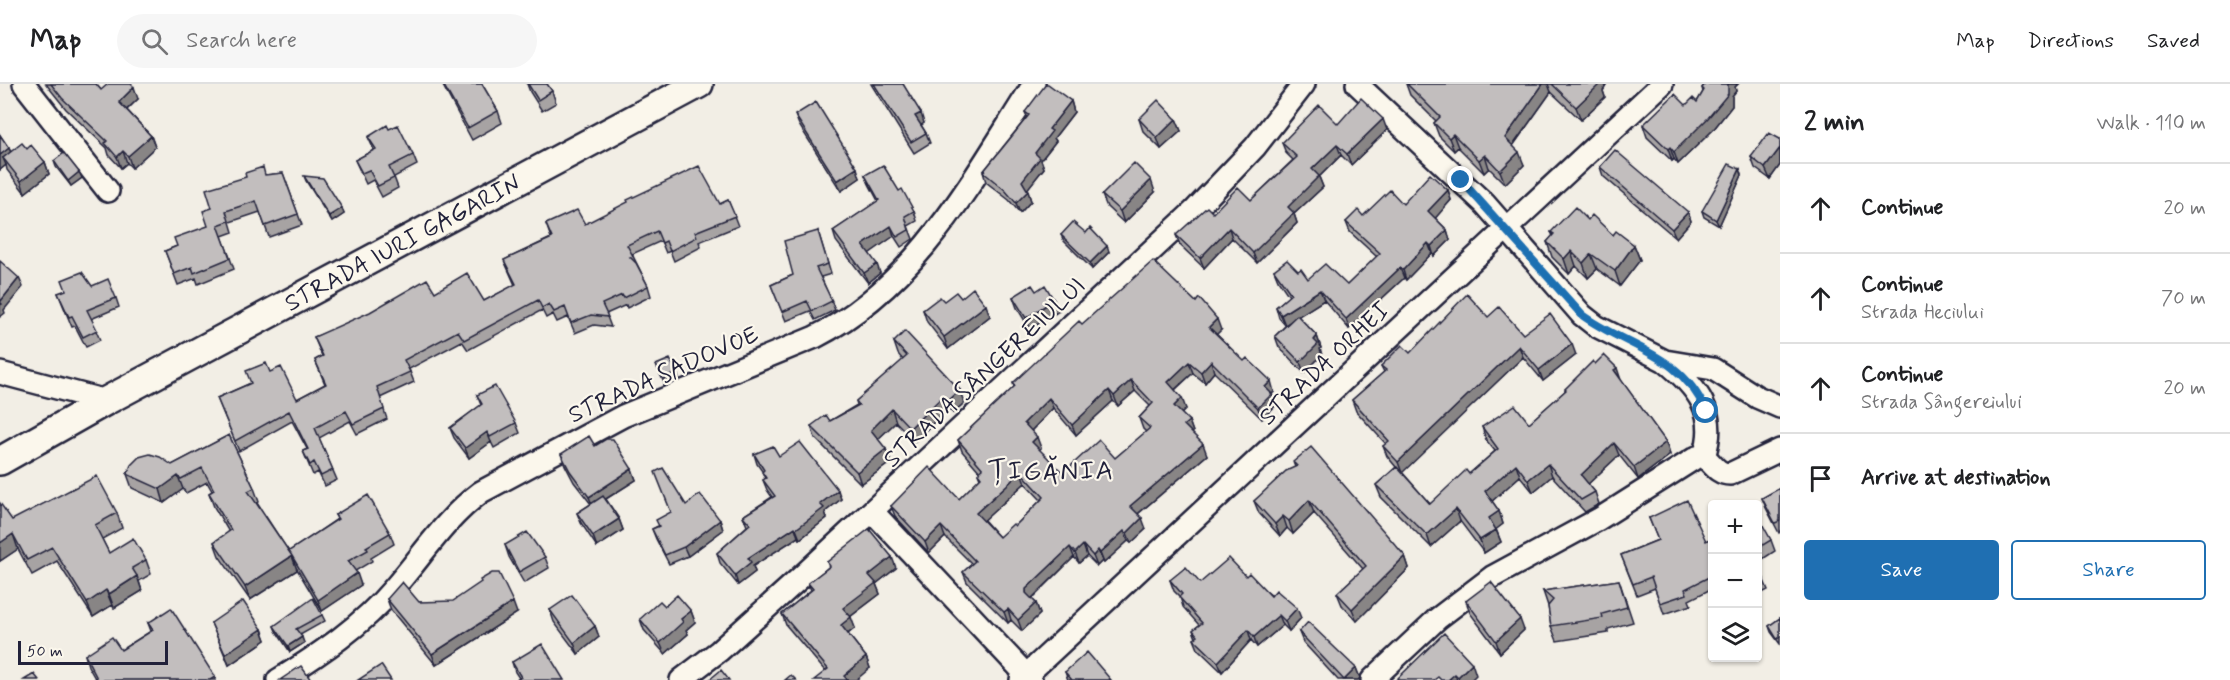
<!DOCTYPE html>
<meta charset="utf-8">
<style>
body{margin:0;font-family:Mynerve,sans-serif;background:#f6f6f6;color:#202124}
.controls{position:absolute;right:18px;bottom:18px;display:grid;overflow:hidden;border-radius:6px;box-shadow:0 2px 4px #0004}
.controls button{width:54px;height:54px;display:grid;place-items:center;padding:0;border:0;border-bottom:2px solid #e0e0e0;background:#fff;color:#202124;font:30px sans-serif}
.scale{position:absolute;left:18px;bottom:15px;width:150px;box-sizing:border-box;padding-left:6px;border:3px solid #22223b;border-top:0;font-size:16px;line-height:21px;white-space:nowrap;color:#22223b;-webkit-text-stroke:4px #fbf7ec;paint-order:stroke}
.stop{position:absolute;width:18px;height:18px;margin:-14px;border:4px solid #1f6fb2;border-radius:50%;background:#fff}
.stop.end{background:#1f6fb2;border-color:#fff;box-shadow:0 2px 6px #0008}
.list{margin:0;padding:0;list-style:none}
h2{display:flex;justify-content:space-between;align-items:center;height:78px;margin:0;padding:0 24px;font-size:26px}
h2 small{font-size:20px;font-weight:400;color:#757577}
.list li{display:grid;grid-template-columns:39px 1fr auto;gap:18px;align-items:center;box-sizing:border-box;height:90px;padding:0 24px;border-top:2px solid #e0e0e0}
.list b{display:block;font-size:22px;white-space:nowrap}
.list p{margin:0;font-size:20px;white-space:nowrap;color:#757577}
.list em{font-size:20px;font-style:normal;color:#757577}
.actions{display:flex;gap:12px;padding:18px 24px}
.actions a{flex:1;padding:14px 0;border:2px solid #1f6fb2;border-radius:6px;text-align:center;font-size:21px;color:#1f6fb2}
.actions .main{background:#1f6fb2;color:#fff}
.icon{flex:none;width:33px;height:33px;fill:none;stroke:currentColor;stroke-width:2;stroke-linecap:round;stroke-linejoin:round}
.map{position:relative;flex:none;width:1780px;height:596px;overflow:hidden}
header{display:flex;align-items:center;gap:36px;box-sizing:border-box;height:84px;padding:0 30px;background:#fff;border-bottom:2px solid #e0e0e0}
header strong{font-size:28px}
nav{display:flex;gap:33px;margin-inline-start:auto;font-size:21px}
.search{width:420px;height:54px;background:#f6f6f6;display:flex;align-items:center;gap:15px;box-sizing:border-box;padding:0 21px;border-radius:33px;color:#757577;font-size:22px}
main{display:flex}
aside{flex:1;background:#fff}
.map>svg:first-child{display:block}
.lines{fill:none;stroke-linecap:round;stroke-linejoin:round}
.minor-casing{stroke:#22223b;stroke-width:26}
.major-casing{stroke:#22223b;stroke-width:32}
.minor{stroke:#fbf7ec;stroke-width:21}
.major{stroke:#fbf7ec;stroke-width:27}
.wall{fill:#a7a3a3;stroke:#22223b;stroke-width:1.5;fill-rule:evenodd}
.shaded-wall{fill:#888585;stroke:#22223b;stroke-width:1.5}
.building{fill:#c2bebe;stroke:#22223b;stroke-width:1.5;fill-rule:evenodd}
.route{stroke:#1f6fb2;stroke-width:8}
.labels{text-anchor:middle;stroke-width:4.5;stroke-linejoin:round;paint-order:stroke}
.street-label{font-size:24px;fill:#22223b;stroke:#fbf7ec}
.quarter-label{font-size:27px;letter-spacing:1.5px;fill:#22223b;stroke:#fbf7ec}
</style>
<header>
<strong>Map</strong>
<div class="search"><svg class="icon" aria-label="search" viewBox="0 0 24 24"><circle cx="10" cy="10" r="6"/><path d="M15 15l6 6"/></svg>Search here</div>
<nav><a>Map</a><a>Directions</a><a>Saved</a></nav>
</header>
<main>
<div class="map">
<svg width="1780" height="596" viewBox="0 0 1780 596">
<rect width="100%" height="100%" fill="#f2eee5"/>
<filter id="ink" filterUnits="userSpaceOnUse"><feTurbulence type="fractalNoise" baseFrequency=".0167" numOctaves="2"/><feDisplacementMap in="SourceGraphic" scale="12" xChannelSelector="R" yChannelSelector="G"/><feConvolveMatrix kernelMatrix="1 2 1 2 8 2 1 2 1" color-interpolation-filters="sRGB"/></filter>
<g filter="url(#ink)">
<g class="lines">
<defs>
<path id="minor" d="M24,0L108,107
M1357,0L1485,120L1582,231L1596,242L1665,277L1713,285L1757,313L1780,323
M1665,277C1697,303 1719,329 1704,372
M0,289L106,317
M872,427L1031,596
M278,596C320,570 362,542 394,504C423,471 445,435 481,408L623,332L815,253C917,202 974,93 1034,0
M681,596L719,567L800,494L1194,127L1255,63L1304,0
M1021,596L1662,0
M1372,596L1437,535L1492,493L1599,435L1697,373L1704,372C1713,380 1717,390 1730,390L1780,366"/>
<g id="major">
<path id="s1" d="M0,377L106,317L699,0"/>
</g>
</defs>
<use href="#minor" class="minor-casing"/>
<use href="#major" class="major-casing"/>
<use href="#minor" class="minor"/>
<use href="#major" class="major"/>
</g>
<path class="wall" d="M46,0H96L101,6L138,15L127,26L151,52L155,63L132,84L127,79L121,84L109,71L107,64L66,25Z
M442,0H482L498,27L502,39L472,56Z
M527,0H547L552,7L556,19L542,27L530,8Z
M871,0H903L924,39L921,41L926,49L930,59L914,69Z
M1406,0H1607L1603,7L1605,13L1581,36L1551,8L1513,62L1524,81L1505,100L1489,84L1484,89L1458,63L1454,67L1439,52L1434,39L1436,37L1410,11Z
M1705,0H1738L1735,3L1736,7L1732,12V22L1713,46L1678,80L1674,75L1672,77L1647,53L1643,41L1686,21L1697,18L1703,8L1702,4Z
M1071,17L1074,28L1054,54L1056,57L1041,76L1044,84L1027,105L1031,117L1020,129L1009,116L986,98L983,88L1027,33L1025,28Z
M795,31L860,94L841,107L799,41Z
M1139,35H1176L1181,47L1161,65L1143,47Z
M1338,40L1387,46L1351,81L1341,71L1319,93L1323,103L1294,130L1297,139L1257,179L1232,154L1204,184L1180,161L1176,151L1213,129L1251,116L1293,76L1286,69L1282,59Z
M389,45L413,71L417,81L394,93L398,104L382,113L373,96L366,100L355,76L374,66L368,53Z
M0,51L11,68L27,65L45,78L49,90L25,109L7,86L6,81L0,86Z
M1780,55V81L1770,95L1755,84L1751,73Z
M54,77L79,88L82,94L71,102L56,83Z
M1600,83L1688,128L1691,137L1676,154L1603,92Z
M1740,85L1742,91L1719,142L1704,133L1702,127Z
M283,89L302,141L269,153L260,128L230,138L233,148L222,152L234,185L198,200L196,194L178,201L165,167L177,162L208,142L212,124L265,91Z
M865,91L899,107L914,127L917,137L908,142L913,155L901,163L894,152L869,169L880,189L868,199L836,157L833,147L878,117L869,100Z
M304,92L344,130L332,138L306,97Z
M1448,106L1451,116L1435,134L1447,146L1450,156L1434,172L1432,169L1406,196L1404,194L1349,245L1324,216L1298,232L1317,252L1321,264L1320,265L1322,271L1304,289L1279,263L1275,252L1290,237L1285,241L1279,234L1276,223L1289,212L1278,196L1274,186L1298,187L1308,195L1347,201L1377,173L1350,148L1346,138L1363,132Z
M1155,108L1124,139L1107,123L1102,111Z
M728,116L738,142L699,158L701,163L674,177L670,167L666,169L661,157L632,170L648,202L651,212L627,224L626,221L606,230L611,243L594,241L575,249L568,233L557,238L553,230L546,234L542,226L468,266L462,257L409,285L414,298L380,314L387,335L357,350L350,337L319,354L337,396L325,402L318,388L313,391L303,367L307,365L292,337L239,367L217,314L251,299L270,288L297,315L325,300L315,276L322,272L314,253L435,208L484,217L515,201L504,176L551,154L546,140H585L720,120Z
M1588,136L1613,151L1634,161L1640,176L1620,202L1597,185L1588,194L1576,182L1569,190L1552,173L1547,158L1553,152L1551,148Z
M818,147L831,190L821,193L835,226L815,236L810,227L786,237L771,201L793,191Z
M1086,149L1107,162L1109,168L1092,185L1064,157L1061,151Z
M92,202L116,214L119,223L91,235L100,256L86,263L75,242L72,243L58,209Z
M1036,207L1054,216L1059,227L1030,245L1017,224L1013,213Z
M961,214L990,232L948,265L927,238L923,226L944,217Z
M1488,233L1523,250L1576,271L1543,297L1523,273L1402,388L1430,420L1469,390L1495,367L1486,356L1482,343L1529,339L1565,307V305L1595,280L1621,296L1666,358L1670,371L1638,395L1619,371L1588,400L1595,408L1599,420L1585,428L1552,392L1533,408L1520,392L1492,417L1499,427L1503,440L1496,445L1501,458L1484,469L1460,437L1431,463L1381,413L1376,401L1396,383L1387,372L1383,362L1386,360L1356,327L1352,316L1384,288L1381,282Z
M1082,240L1221,246L1216,250L1274,308L1272,310L1276,321L1262,335L1214,288L1205,299L1193,289L1175,306L1186,325L1181,330L1189,337L1193,348L1192,349L1207,371L1138,430L1146,445L1131,459L1128,457L1104,479L1102,477L1097,482L1087,472L1079,479L1074,473L1032,515L1036,519L1040,530L1022,547L1011,536L1008,539L967,498L963,488L972,480L945,453L929,469L895,432L891,422L959,415L980,394L978,389L980,388L962,367L958,356L1014,303L1013,299ZM1135,307L1150,322L1139,334L1143,345L1146,348L1115,374L1063,389L1039,366L1041,364L1031,347L1053,324L1076,351L1113,317L1118,322ZM1025,399L1041,416L1015,442L999,453L984,436Z
M894,258L964,319L953,329L948,324L915,357L896,338L878,355L891,378L861,400L815,354L811,342L830,337L857,321L856,317L903,276L898,270Z
M656,281L677,289L679,295L665,301Z
M477,311L516,339L520,349L494,364L491,358L469,374L454,354L450,344L481,321Z
M229,351L254,404L259,418L257,419L289,468L337,435L335,431L390,449L394,460L371,474L372,477L355,487L361,501L322,527L297,485V486L250,516L219,472L214,458L229,448L214,423L209,409L212,407L207,398L186,409L183,405L164,419L132,404L127,390L172,381Z
M595,362L632,385L636,396L606,415L619,435L623,446L597,463L581,439L577,429L591,420L574,398L565,381L561,370Z
M754,370L779,372L841,415L825,428L827,434L800,455L798,453L753,482L755,488L738,501L720,479L717,469L747,442L743,432L772,413L767,406L763,396L765,395L762,387L757,380Z
M1293,378L1405,472L1409,484L1357,537L1342,521L1337,509L1363,485L1314,429L1293,450L1287,444L1280,452L1259,429L1254,417L1295,383Z
M1780,404V448L1779,449L1766,424L1762,414Z
M686,421L720,436L723,446L688,472L669,480L656,455L652,445L658,442Z
M117,429L122,444L102,455L109,469L146,476L151,490L139,497L142,507L114,524L112,521L93,533L57,477L32,491L18,465L0,477L12,436Z
M1649,434L1706,457L1713,453V504L1689,516L1691,521L1664,530L1655,504L1637,511L1621,471L1658,456Z
M1758,435L1771,456L1775,467L1758,478Z
M505,461L545,473L549,484L524,499L509,473Z
M827,478L896,484L876,500L880,510L850,533L855,544L848,550L866,573L870,584L825,587L786,541L782,530L811,506L808,499L829,483Z
M1758,483L1768,506L1758,511Z
M1246,492L1301,534L1289,547L1283,541L1257,563L1251,556L1222,588L1198,565L1194,555L1196,554L1193,546L1199,541L1183,523L1180,513L1174,507L1170,496L1200,499Z
M1619,496L1633,538L1608,545V549L1557,557L1551,542L1548,522L1543,507Z
M387,515L419,518L517,529L436,581L391,526Z
M1466,517L1524,546L1500,569L1470,529Z
M665,522L691,527L695,538L686,546L688,550L665,570L644,546L640,535Z
M550,526L595,542L599,553L578,570L554,538Z
M322,531L325,537L300,551L304,559L290,568L276,547L274,542Z
M1780,534V560L1771,548L1769,542Z
M148,539L215,593L216,596H96L88,582L85,571L121,566L151,547Z
M211,539L262,545L266,556L229,581Z
M1299,548L1356,584L1360,594L1358,596H1338L1303,558Z
M512,578L564,596L519,594L515,588Z
M1065,588L1111,596H1068Z"/>
<path class="shaded-wall" d="M1543,0H1548L1551,8L1509,67L1505,54Z
M1599,0H1607L1603,7L1605,13L1581,36L1576,23Z
M1728,0H1738L1735,3L1736,7L1732,12V22L1713,46L1678,80L1674,68Z
M134,3L138,15L123,29L119,18Z
M1071,17L1074,28L1054,54L1056,57L1041,76L1044,84L1026,107L1022,97L1035,69L1049,45Z
M921,29L924,39L919,43L915,32Z
M1176,35L1181,47L1161,65L1157,54Z
M1383,35L1387,46L1351,81L1347,70Z
M1453,50L1458,63L1454,67L1449,54Z
M151,52L155,63L132,84L128,72Z
M1337,61L1341,71L1319,93L1323,103L1294,130L1297,139L1257,179L1253,169L1288,123L1312,85Z
M1670,63L1674,75L1672,77L1668,65Z
M9,64L14,76L3,74L6,81L0,86V71Z
M1780,64V81L1770,95L1765,84Z
M123,67L127,79L121,84L117,73Z
M1519,68L1524,81L1505,100L1500,87Z
M1485,71L1489,84L1484,89L1479,76Z
M45,78L49,90L25,109L21,97Z
M857,84L860,94L841,107L837,97Z
M1740,85L1742,91L1719,142L1716,136Z
M79,88L82,94L71,102L68,97Z
M1151,96L1155,108L1124,139L1120,127Z
M1448,106L1451,116L1432,138L1428,127Z
M1028,107L1031,117L1020,129L1016,119Z
M342,124L344,130L332,138L329,132Z
M1688,128L1691,137L1676,154L1672,145Z
M891,142L894,152L867,171L863,161Z
M1229,144L1232,154L1204,184L1200,174Z
M1447,146L1450,156L1434,172L1431,162Z
M1428,159L1432,169L1406,196L1403,186Z
M1634,161L1640,176L1620,202L1615,187Z
M1107,162L1109,168L1092,185L1090,179Z
M1571,167L1576,182L1569,190L1564,175Z
M1591,170L1597,185L1588,194L1583,179Z
M877,180L880,189L868,199L864,189Z
M1400,184L1404,194L1349,245L1346,235Z
M19,194L23,203L4,226L5,229L0,233V218Z
M1320,206L1324,216L1285,241L1281,231Z
M1054,216L1059,227L1030,245L1026,234Z
M986,221L990,232L948,265L944,253Z
M1217,235L1221,246L1213,254L1209,243Z
M1317,252L1321,264L1320,265L1322,271L1304,289L1300,278Z
M1572,260L1576,271L1543,297L1539,286Z
M1519,262L1523,273L1402,389L1398,378Z
M1211,277L1214,288L1205,299L1201,288Z
M1189,278L1193,289L1172,308L1168,298Z
M1617,284L1621,296L1614,286Z
M1131,296L1135,307L1118,322L1114,312Z
M1271,297L1274,308L1272,310L1276,321L1262,335L1258,324L1265,303Z
M960,306L964,319L953,329L948,317Z
M1109,306L1113,317L1076,351L1072,341Z
M943,312L948,324L915,357L910,344Z
M1049,314L1053,324L1028,350L1024,339Z
M1182,314L1186,325L1178,333L1174,322Z
M892,325L896,338L875,358L871,346Z
M1189,337L1193,348L1188,352L1184,341Z
M487,348L491,358L469,374L465,364Z
M1037,353L1041,364L1036,369L1032,358Z
M1666,358L1670,371L1638,395L1634,383Z
M1614,359L1619,371L1585,403L1581,391Z
M1203,360L1207,371L1134,433L1130,422Z
M886,365L891,378L861,400L857,388Z
M1516,380L1520,392L1490,419L1485,407Z
M1548,380L1552,392L1533,408L1528,396Z
M632,385L636,396L593,423L589,413Z
M1021,388L1025,399L980,440L976,429Z
M178,392L183,405L164,419L160,405Z
M838,406L841,415L825,428L827,434L800,455L796,445L820,420Z
M1309,416L1314,429L1293,450L1289,437Z
M1456,425L1460,437L1431,463L1427,451Z
M1499,427L1503,440L1494,447L1489,434Z
M1283,432L1287,444L1280,452L1275,440Z
M1142,434L1146,445L1131,459L1127,449Z
M619,435L623,446L597,463L593,452Z
M720,436L723,446L688,472L684,463Z
M941,442L945,453L929,469L925,458Z
M795,443L798,453L753,482L755,488L738,501L735,491L748,474Z
M1496,446L1501,458L1484,469L1480,456Z
M1124,447L1128,457L1104,479L1100,469Z
M13,450L18,465L0,477V459Z
M1083,461L1087,472L1079,479L1075,469Z
M1070,463L1074,473L1030,516L1026,509V505Z
M1098,466L1102,477L1097,482L1093,472Z
M292,472L297,486L250,516L245,503Z
M1405,472L1409,484L1357,537L1352,525Z
M892,473L896,484L876,500L880,510L847,535L843,524L869,491Z
M357,489L361,501L322,527L318,516Z
M137,492L142,507L114,524L109,510Z
M106,506L112,521L93,533L87,519Z
M513,518L517,529L436,581L432,570Z
M1036,519L1040,530L1022,547L1018,536Z
M1297,524L1301,534L1289,547L1285,537Z
M1008,525L1011,536L1008,539L1004,528Z
M691,527L695,538L686,546L688,550L665,570L660,559L681,535Z
M1279,531L1283,541L1257,563L1254,553Z
M851,533L855,544L845,552L841,541Z
M1520,535L1524,546L1500,569L1496,557Z
M595,542L599,553L578,570L574,559Z
M262,545L266,556L229,581L225,570Z
M1248,546L1251,556L1222,588L1218,578Z
M302,553L304,559L290,568L288,562Z
M866,573L870,584L856,596H846L844,592Z
M1472,579L1476,591L1471,596H1459L1458,593Z
M1356,584L1360,594L1358,596H1344Z
M1455,590L1457,596H1448Z"/>
<path class="building" d="M51,0H96L101,6L108,0H131L134,3L119,18L151,52L128,72L123,67L117,73L105,59L107,57L62,14Z
M443,0H482L498,27L468,44Z
M528,0H547L552,7L538,16Z
M874,0H903L921,29L915,32L926,49L911,58Z
M1046,0H1048L1071,17L1049,45L1052,47L1035,69L1040,74L1022,97L1028,107L1016,119L1005,106L983,88L1029,31L1025,28Z
M1407,0H1543L1505,54L1519,68L1500,87L1485,71L1479,76L1453,50L1449,54L1434,39L1440,33Z
M1552,0H1600L1576,23Z
M1705,0H1728V10L1708,34L1674,68L1670,63L1668,65L1643,41L1675,10L1686,21L1693,14L1697,18L1704,6L1702,4Z
M1361,14L1383,35L1347,70L1337,61L1312,85L1319,92L1288,123L1294,129L1253,169L1229,144L1200,174L1176,151L1207,123L1213,129L1238,103L1251,116L1297,73L1282,59L1319,21L1338,40Z
M1158,16L1176,35L1157,54L1139,35Z
M816,18L857,84L837,97L795,31Z
M387,41L389,45L398,41L413,71L389,83L394,94L378,102L369,86L362,89L355,76L376,65L368,53Z
M1769,49L1780,55V64L1765,84L1751,73Z
M0,51L9,64L0,71Z
M22,59L27,65L31,61L45,78L21,97L3,74Z
M1615,66L1688,128L1672,145L1600,83Z
M64,69L79,88L68,97L54,77Z
M1134,79L1151,96L1120,127L1102,111Z
M1729,80L1740,85L1716,136L1702,127Z
M883,81L899,107L902,105L914,127L905,132L909,146L897,153L891,142L863,161L877,180L864,189L833,147L879,116L865,91Z
M699,82L720,120L728,116L735,132L695,148L697,153L670,167L666,157L662,159L657,147L627,161L633,172L630,173L636,179L648,202L624,214L622,211L602,220L608,233L591,231L571,239L565,223L554,228L549,220L542,224L538,216L464,256L458,247L404,276L410,288L377,303L384,325L353,340L346,327L315,344L333,386L321,392L314,378L310,381L303,367L308,365L289,327L235,357L217,314L251,299L246,287L266,279L270,288L281,283L297,315L326,300L315,276L323,272L314,253L370,228L427,195L435,208L467,189L484,217L516,200L504,176L552,154L546,140L577,126L585,140L628,118L627,116Z
M263,83L265,91L283,89L298,130L265,142L256,117L226,127L229,137L218,141L230,174L194,189L192,183L174,190L165,167L177,162L174,154L208,142L203,127L212,124L206,105L246,93L245,89Z
M1430,90L1448,106L1428,127L1447,146L1431,162L1428,159L1403,186L1400,184L1346,235L1320,206L1281,231L1276,223L1291,210L1274,186L1287,176L1298,187L1301,185L1308,195L1325,180L1347,201L1380,169L1346,138L1358,126L1363,132L1390,106L1403,120Z
M304,92L323,94L342,124L329,132Z
M1575,123L1588,136L1592,131L1613,151L1616,147L1634,161L1615,187L1591,170L1583,179L1571,167L1564,175L1547,158L1554,150L1551,148Z
M1073,138L1086,149L1090,144L1107,162L1090,179L1061,151Z
M818,147L828,180L816,184L832,217L812,227L807,217L782,228L771,201L793,191L784,157Z
M0,177L19,194L0,218L2,220L0,221Z
M1153,177L1196,218L1199,214L1217,235L1209,243L1244,277L1247,274L1271,297L1265,303L1272,310L1258,324L1211,277L1201,288L1189,278L1168,298L1182,314L1174,322L1189,337L1184,341L1203,360L1130,422L1142,434L1127,449L1124,447L1100,469L1098,466L1093,472L1083,461L1075,469L1070,463L1026,505V509L1036,519L1018,536L1008,525L1004,528L963,488L975,477L941,442L925,458L891,422L929,383L959,415L981,393L978,389L983,385L958,356L1015,302L1013,299L1079,237L1082,240ZM1131,296L1153,319L1139,334L1150,344L1115,374L1099,356L1063,389L1032,358L1037,353L1024,339L1049,314L1072,341L1109,306L1114,312ZM1021,388L1044,413L1015,442L1013,440L999,453L976,429Z
M82,188L92,202L108,195L116,214L87,226L97,246L83,253L72,232L69,233L58,209L66,206L62,196Z
M1032,201L1036,207L1045,201L1054,216L1026,234L1013,213Z
M973,204L986,221L944,253L923,226L940,213L944,217L956,208L961,214Z
M1467,210L1488,233L1499,223L1523,250L1550,230L1572,260L1539,286L1519,262L1398,378L1383,362L1389,357L1352,316L1386,286L1381,282L1402,261L1410,269Z
M1297,231L1317,252L1314,256L1318,260L1300,278L1275,252Z
M905,247L960,306L948,317L943,312L910,344L892,325L871,346L886,365L857,388L811,342L826,331L830,337L859,321L856,317L907,272L894,258Z
M1604,271L1617,284L1614,286L1666,358L1634,383L1614,359L1581,391L1595,408L1581,416L1548,380L1528,396L1516,380L1485,407L1499,427L1489,434L1496,446L1480,456L1456,425L1427,451L1376,401L1397,383L1430,420L1466,386L1469,390L1498,365L1482,343L1515,321L1529,339L1566,306L1565,305L1593,277L1595,280Z
M670,275L677,289L663,295L656,281Z
M495,302L516,339L490,353L487,348L465,364L450,344L482,320L477,311Z
M229,351L254,404L248,407L292,472L245,503L214,458L231,446L209,409L214,406L202,384L181,395L178,392L160,405L127,390L131,381L139,373L150,370L160,373L172,381Z
M589,352L595,362L606,355H613L632,385L589,413L570,387L561,370Z
M800,358L838,406L820,420L824,424L796,445L795,443L748,474L751,478L735,491L717,469L750,440L743,432L775,412L763,396L766,394L762,388L764,386L754,370L773,362L779,372Z
M1311,363L1405,472L1352,525L1337,509L1366,482L1309,416L1289,437L1283,432L1275,440L1254,417L1286,387L1297,382L1293,378Z
M663,384L686,421L700,410L720,436L684,463L665,471L652,445L659,442L656,436L671,428L655,388Z
M97,392L117,429L95,441L109,469L133,454L146,476L132,484L137,492L109,510L106,506L87,519L52,463L27,476L13,450L0,459V419L12,436Z
M1780,404V437L1775,439L1762,414Z
M368,411L390,449L366,463L368,466L348,477L357,489L318,516L289,467L338,435L335,431Z
M603,412L619,435L593,452L577,429Z
M1687,416L1706,457L1713,453V491L1685,505L1687,510L1660,519L1651,493L1633,500L1621,471L1658,456L1649,434Z
M1759,434L1771,456L1758,464V435Z
M869,445L892,473L869,491L876,499L843,524L851,533L841,541L866,573L844,592L848,596H814L828,585L782,530L813,505L808,499L830,482L827,478Z
M527,448L545,473L519,488L505,461Z
M1229,474L1246,492L1249,489L1271,512L1276,506L1297,524L1285,537L1279,531L1254,553L1248,546L1218,578L1194,555L1198,552L1193,546L1202,539L1179,513L1182,510L1170,496L1186,483L1200,499Z
M1758,483L1764,495L1758,498Z
M492,489H499L513,518L432,570L387,515L402,498L419,518L453,517L481,498L480,496Z
M1619,496L1627,523L1602,530L1603,534L1551,542L1548,522L1553,516L1543,507Z
M1491,498L1520,535L1496,557L1466,517Z
M572,511L595,542L574,559L550,526Z
M677,511L691,527L681,535L683,538L660,559L640,535L660,517L665,522Z
M313,514L322,531L296,545L302,553L288,562L274,542Z
M243,517L262,545L225,570L211,539Z
M171,524L215,593L210,596H98L85,571L112,553L121,566L153,546L148,539Z
M1780,534V553L1777,555L1769,542Z
M1308,538L1356,584L1344,596L1299,548Z
M1444,549L1472,579L1458,593L1455,590L1448,596H1441L1438,593L1434,596H1396Z
M542,560L564,596H516L521,593L512,578Z
M1087,568L1111,596H1072L1065,588Z
M381,581L391,596H358Z
M301,582L311,596H280Z
M721,586L729,596H709Z
M34,590L39,596H24Z
M791,591L796,596H785Z"/>
</g>
<g class="lines" filter="url(#ink)">
<path class="route" d="M1461,96L1582,231C1627,264 1681,269 1706,327"/>
</g>
<g class="labels">
<g class="street-label">
<text dy="8" stroke="none"><textPath href="#s1" startOffset="458">STRADA IURI GAGARIN</textPath></text>
<text transform="translate(1324 279) rotate(-43)" y="8">STRADA ORHEI</text>
<text transform="translate(984 288) rotate(-43)" y="8">STRADA SÂNGEREIULUI</text>
<text transform="translate(663 290) rotate(-24)" y="8">STRADA SADOVOE</text>
</g>
<g class="quarter-label">
<text x="1051" y="395">ȚIGĂNIA</text>
</g>
</g>
</svg>
<div class="controls">
<button>+</button>
<button>−</button>
<button><svg class="icon" aria-label="layers" viewBox="0 0 24 24"><path d="M12 4l9 5-9 5-9-5zM3 14l9 5 9-5"/></svg></button>
</div>
<div class="scale">50 m</div>
<div class="stop" style="left:1706px;top:327px"></div>
<div class="stop end" style="left:1461px;top:96px"></div>
</div>
<aside>
<h2>2 min<small>Walk · 110 m</small></h2>
<ul class="list">
<li><svg class="icon" aria-label="ahead" viewBox="0 0 24 24"><path d="M12 20V5M6 11l6-6 6 6"/></svg><div><b>Continue</b></div><em>20 m</em></li>
<li><svg class="icon" aria-label="ahead" viewBox="0 0 24 24"><path d="M12 20V5M6 11l6-6 6 6"/></svg><div><b>Continue</b><p>Strada Heciului</p></div><em>70 m</em></li>
<li><svg class="icon" aria-label="ahead" viewBox="0 0 24 24"><path d="M12 20V5M6 11l6-6 6 6"/></svg><div><b>Continue</b><p>Strada Sângereiului</p></div><em>20 m</em></li>
<li><svg class="icon" aria-label="arrive" viewBox="0 0 24 24"><path d="M6 21V4h12l-3 4 3 4H6"/></svg><div><b>Arrive at destination</b></div></li>
</ul>
<div class="actions"><a class="main">Save</a><a>Share</a></div>
</aside>
</main>
